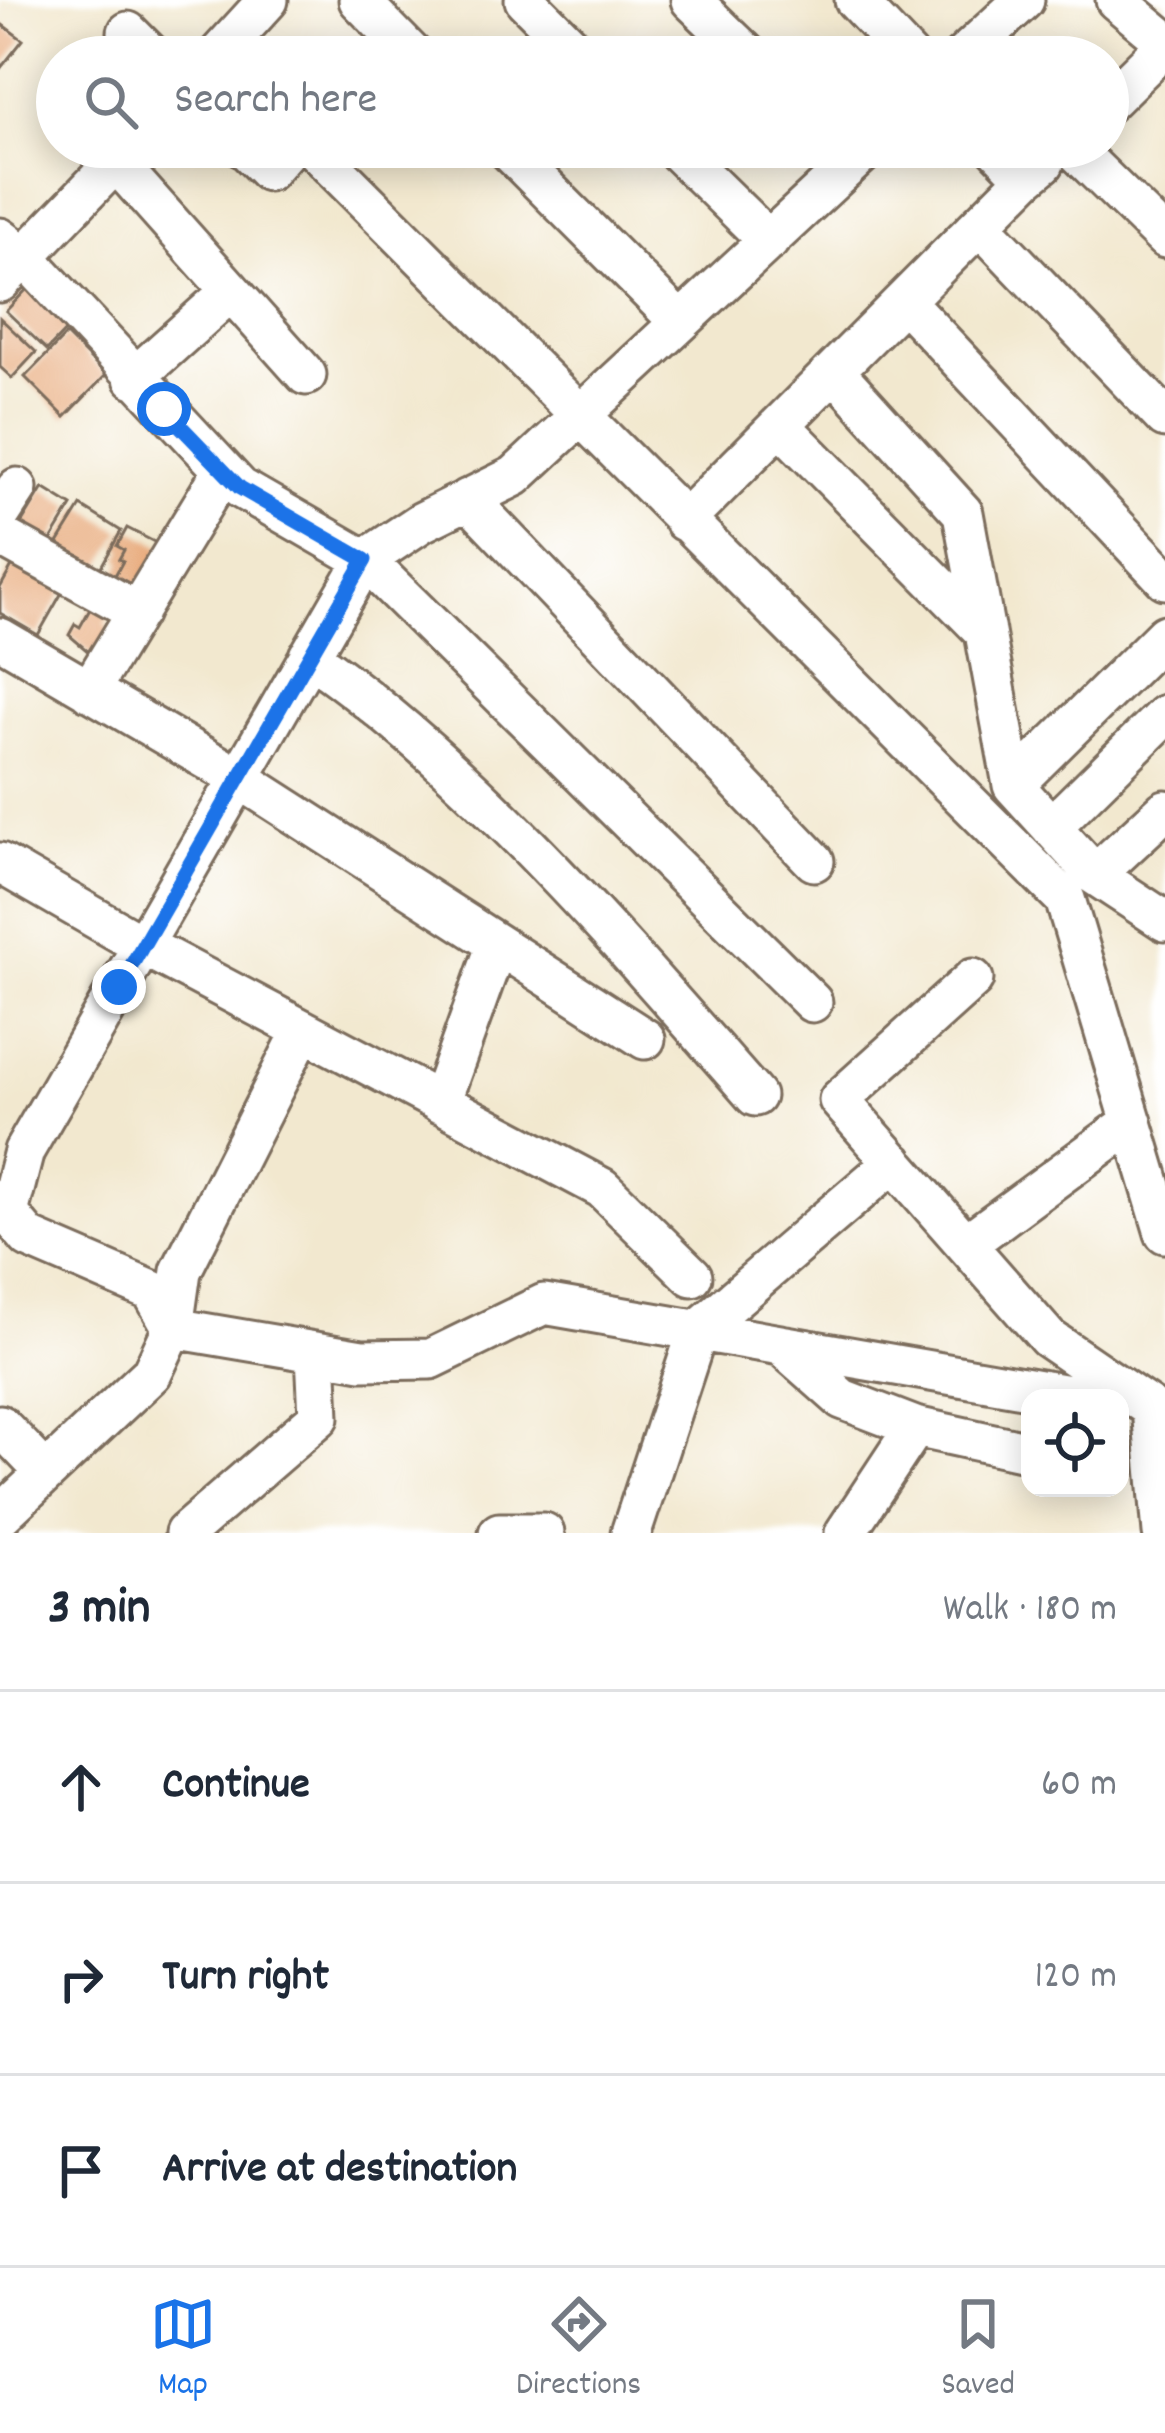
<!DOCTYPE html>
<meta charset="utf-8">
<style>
body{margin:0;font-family:Dekko,sans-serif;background:#f2f2f3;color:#1f2937}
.controls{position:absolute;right:36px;bottom:36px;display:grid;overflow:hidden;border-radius:24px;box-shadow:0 6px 30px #0003}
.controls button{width:108px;height:108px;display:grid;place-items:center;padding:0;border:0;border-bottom:3px solid #e0e1e3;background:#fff;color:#1f2937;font:60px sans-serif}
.stop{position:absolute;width:36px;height:36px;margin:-27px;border:9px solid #1a73e8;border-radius:50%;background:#fff}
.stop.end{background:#1a73e8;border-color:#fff;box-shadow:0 3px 12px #0008}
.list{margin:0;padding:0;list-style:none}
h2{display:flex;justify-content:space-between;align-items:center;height:156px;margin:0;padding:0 48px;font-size:51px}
h2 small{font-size:39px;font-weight:400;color:#747a83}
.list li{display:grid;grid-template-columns:78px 1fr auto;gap:36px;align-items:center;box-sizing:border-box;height:192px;padding:0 48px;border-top:3px solid #e0e1e3}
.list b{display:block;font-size:45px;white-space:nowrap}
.list em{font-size:39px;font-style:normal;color:#747a83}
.icon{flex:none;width:66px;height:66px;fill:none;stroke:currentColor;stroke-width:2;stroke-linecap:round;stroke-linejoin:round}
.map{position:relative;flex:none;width:1165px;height:1533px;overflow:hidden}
.search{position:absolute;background:#fff;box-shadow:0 6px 30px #0003;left:36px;right:36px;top:36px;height:132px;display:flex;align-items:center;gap:30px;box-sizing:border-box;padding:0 42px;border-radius:66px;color:#747a83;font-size:45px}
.sheet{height:732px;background:#fff}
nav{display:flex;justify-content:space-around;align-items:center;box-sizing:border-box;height:168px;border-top:3px solid #e0e1e3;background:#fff;font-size:33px;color:#747a83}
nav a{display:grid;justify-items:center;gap:6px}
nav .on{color:#1a73e8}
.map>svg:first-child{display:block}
.building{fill:#e9ae81}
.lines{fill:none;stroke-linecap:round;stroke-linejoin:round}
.minor-casing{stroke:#7b6c5c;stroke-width:45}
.minor{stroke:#fff;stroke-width:39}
.route{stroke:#1a73e8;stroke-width:15}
</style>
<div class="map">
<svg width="1165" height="1533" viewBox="0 0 1165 1533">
<rect width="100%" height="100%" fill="#fff"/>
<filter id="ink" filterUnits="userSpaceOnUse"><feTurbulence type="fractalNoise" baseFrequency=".00833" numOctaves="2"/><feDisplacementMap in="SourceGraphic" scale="24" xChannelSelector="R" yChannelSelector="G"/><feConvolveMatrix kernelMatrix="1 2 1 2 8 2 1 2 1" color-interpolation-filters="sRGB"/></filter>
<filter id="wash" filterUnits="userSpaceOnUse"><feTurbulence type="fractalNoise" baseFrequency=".004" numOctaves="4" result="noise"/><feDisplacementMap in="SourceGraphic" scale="48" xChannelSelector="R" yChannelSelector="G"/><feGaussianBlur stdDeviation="2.7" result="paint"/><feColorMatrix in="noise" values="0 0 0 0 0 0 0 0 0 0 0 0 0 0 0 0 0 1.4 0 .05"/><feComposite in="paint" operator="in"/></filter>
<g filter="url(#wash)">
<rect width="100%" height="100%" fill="#f2e8cf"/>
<g id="blocks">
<path class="building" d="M0,23L23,40L0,69Z
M29,287L70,326L47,350L6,311Z
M0,318L36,352L12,378L0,367Z
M66,335L106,375L65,417L25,377Z
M43,488L72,506L47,547L18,529Z
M81,506L121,531L92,583L50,556Z
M127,528L166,548L135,593L112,581L123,561L119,559L124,550L117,546Z
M15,561L64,589L38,635L0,613V588Z
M94,602L112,612L105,625L117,632L98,660L69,635L75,624L80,627Z"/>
</g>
</g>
<g filter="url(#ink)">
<use href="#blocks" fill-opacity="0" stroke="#7b6c5c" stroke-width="3"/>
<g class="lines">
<defs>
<path id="minor" d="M359,0L415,57
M525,0L582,57
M691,0L750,57
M855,0L909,57
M1116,0L1165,41
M128,32L153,57
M216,57L268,0
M962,57L1024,0
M1108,102L1165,46
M244,147L268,171L289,147
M312,147L1065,899L1165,1233
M505,147L680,322
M673,147L769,241
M996,147L1026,178L1044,163
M1072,147L1165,238
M116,162L306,375
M980,225L1165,418
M0,238L24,256L240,488L365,560L812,1002
M0,282L130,147
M905,302L1165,579
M834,371L963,513L1013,785L1095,875L1165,921
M134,378L231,291
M780,425L985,632
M468,499L814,861
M0,514L17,488
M684,521L1026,178
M0,536L138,612
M0,638L239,778L645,1039
M309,656C472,768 624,947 755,1096
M89,691L223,471
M1013,785L1165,635
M1051,827L1165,715
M0,863L142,945L602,1188L692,1276
M1095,875L1165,810
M973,979L839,1100L1048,1338L1152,1409L1163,1533
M303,1030L181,1271L173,1328L362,1360L431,1359L544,1304L1086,1398
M440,1103L497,944
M966,1244L1132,1122
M781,1345L842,1399L915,1427L1030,1452
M0,1425L46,1473
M0,1516L152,1373L173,1328L152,1291L29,1238L8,1213L24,1151L365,560L422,522L515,476L869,147
M185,1533L319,1417L316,1353
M499,1533H544
M631,1533L698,1330L894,1162
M845,1533L915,1427"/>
</defs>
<use href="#minor" class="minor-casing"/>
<use href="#minor" class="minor"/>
</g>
</g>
<g class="lines" filter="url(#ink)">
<path class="route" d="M119,987L365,560L240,488L164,409"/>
</g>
</svg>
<div class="controls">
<button><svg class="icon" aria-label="locate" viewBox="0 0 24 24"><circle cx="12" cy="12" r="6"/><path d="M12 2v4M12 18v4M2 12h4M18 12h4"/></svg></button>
</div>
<div class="stop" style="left:164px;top:409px"></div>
<div class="stop end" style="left:119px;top:987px"></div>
<div class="search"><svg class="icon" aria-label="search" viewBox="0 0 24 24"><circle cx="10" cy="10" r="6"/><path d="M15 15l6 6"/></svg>Search here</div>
</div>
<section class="sheet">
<h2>3 min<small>Walk · 180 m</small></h2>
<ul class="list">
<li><svg class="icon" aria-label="ahead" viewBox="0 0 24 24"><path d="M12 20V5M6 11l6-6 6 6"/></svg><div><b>Continue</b></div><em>60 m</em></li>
<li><svg class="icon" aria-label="right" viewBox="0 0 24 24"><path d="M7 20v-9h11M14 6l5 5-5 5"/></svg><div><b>Turn right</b></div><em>120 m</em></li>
<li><svg class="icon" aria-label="arrive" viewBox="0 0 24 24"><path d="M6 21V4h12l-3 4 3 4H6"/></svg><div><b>Arrive at destination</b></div></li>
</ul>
</section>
<nav>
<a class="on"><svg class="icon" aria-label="map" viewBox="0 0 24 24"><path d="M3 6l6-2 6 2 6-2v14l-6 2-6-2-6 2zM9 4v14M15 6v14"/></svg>Map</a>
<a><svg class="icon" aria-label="directions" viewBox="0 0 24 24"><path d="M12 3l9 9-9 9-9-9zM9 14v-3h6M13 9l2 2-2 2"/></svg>Directions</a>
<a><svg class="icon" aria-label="saved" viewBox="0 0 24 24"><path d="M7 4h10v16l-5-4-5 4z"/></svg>Saved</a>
</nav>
